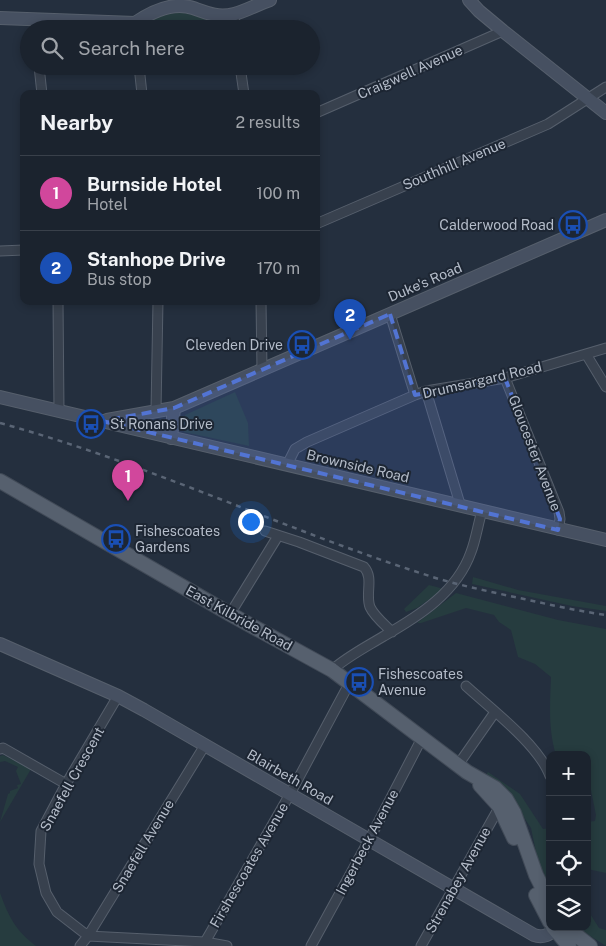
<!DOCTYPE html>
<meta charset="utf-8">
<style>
body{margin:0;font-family:"Public Sans",sans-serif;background:#282f3a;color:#f1f3f6}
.controls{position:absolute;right:15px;bottom:15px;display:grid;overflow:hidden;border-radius:10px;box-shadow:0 2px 8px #0003}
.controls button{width:45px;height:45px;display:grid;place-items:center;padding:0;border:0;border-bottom:1px solid #39404a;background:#1b232e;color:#f1f3f6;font:25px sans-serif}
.you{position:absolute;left:250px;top:521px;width:18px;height:18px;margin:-12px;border:4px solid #fff;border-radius:50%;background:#1a73e8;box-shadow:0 0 0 8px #1a73e833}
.badge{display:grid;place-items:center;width:32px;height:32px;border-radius:50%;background:#bca0f2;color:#fff;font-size:16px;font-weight:700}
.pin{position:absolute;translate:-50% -41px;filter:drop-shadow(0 1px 2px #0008)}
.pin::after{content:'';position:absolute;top:26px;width:18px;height:15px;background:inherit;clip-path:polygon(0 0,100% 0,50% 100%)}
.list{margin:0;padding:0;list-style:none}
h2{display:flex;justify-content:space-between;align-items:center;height:65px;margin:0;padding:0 20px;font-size:21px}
h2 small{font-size:16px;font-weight:400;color:#a0a4aa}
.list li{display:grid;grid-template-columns:32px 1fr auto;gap:15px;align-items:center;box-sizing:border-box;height:75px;padding:0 20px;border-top:1px solid #39404a}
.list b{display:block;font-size:19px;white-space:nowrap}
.list p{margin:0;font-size:16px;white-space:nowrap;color:#a0a4aa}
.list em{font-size:16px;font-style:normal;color:#a0a4aa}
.icon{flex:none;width:28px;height:28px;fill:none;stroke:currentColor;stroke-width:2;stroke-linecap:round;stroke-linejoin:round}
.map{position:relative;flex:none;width:606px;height:946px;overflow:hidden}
.search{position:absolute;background:#1b232e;box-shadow:0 2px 8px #0003;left:20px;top:20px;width:300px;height:55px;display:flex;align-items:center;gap:12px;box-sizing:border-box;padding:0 18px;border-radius:28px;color:#a0a4aa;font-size:19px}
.panel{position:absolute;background:#1b232e;box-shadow:0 2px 8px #0003;left:20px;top:90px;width:300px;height:215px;border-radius:10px}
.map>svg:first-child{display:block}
.green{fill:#263c3f}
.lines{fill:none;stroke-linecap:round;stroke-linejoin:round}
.street-casing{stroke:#565f6c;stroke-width:11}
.secondary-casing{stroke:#565f6c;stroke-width:14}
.primary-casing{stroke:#414a57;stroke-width:16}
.street{stroke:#38414e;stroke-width:9}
.secondary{stroke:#465061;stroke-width:12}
.primary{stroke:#56606e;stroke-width:14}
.rail{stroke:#5a6575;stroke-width:2.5;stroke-dasharray:5 5;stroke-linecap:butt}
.marked{fill:#5274d3;fill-opacity:0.2;stroke:#5274d3;stroke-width:4;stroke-dasharray:10 6;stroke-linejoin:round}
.labels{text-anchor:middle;stroke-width:4;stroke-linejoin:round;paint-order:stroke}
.street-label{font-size:14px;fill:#b4bcc9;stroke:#1d2633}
.poi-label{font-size:14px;fill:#b4bcc9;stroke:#1d2633;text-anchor:start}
</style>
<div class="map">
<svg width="606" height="946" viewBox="0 0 606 946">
<rect width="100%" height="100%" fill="#242f3e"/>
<path class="green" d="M180,12L202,17L210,24L208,29H145L142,25L149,18Z
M235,392L248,423L249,446L184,432L185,415Z
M473,577L518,590L606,606V611L572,606L472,584Z
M429,585L444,589L417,608L406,612L404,609Z
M456,593L558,620L606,629V873L587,869V822L595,821L596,815L591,790L587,788V755H556C548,729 550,704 551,677L535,664L518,657L511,630L499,622L494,615L466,608L421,623H417Z
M3,755L31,769L0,822L8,794L10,793V791L18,788L17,785L21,784L16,771L18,767L5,761L0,762V756Z
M488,772L520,794L543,829L550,828V891L538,862L531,828L509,795L486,775Z
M587,887L589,912L599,928L606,930V946L576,927H587Z
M0,893C9,917 15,930 36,946H0Z"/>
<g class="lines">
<defs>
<path id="street" d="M234,14L235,29
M39,66L42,94
M139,66L142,94
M240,66L244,94
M316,113L503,31
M316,224L548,124L606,87
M0,251L24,250
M58,301L59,411
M261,301L262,370
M390,314L415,395
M586,354L606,387
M505,378L559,512L560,519L558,530
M426,391L460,504
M156,410L158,301
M287,465L295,449L307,442L415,395L426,391L505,378L606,348
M265,531L299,542L364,567C374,578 365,594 370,607C374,616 385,625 392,632
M230,614L278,536
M332,670C348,656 366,647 384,636C419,616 457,592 471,552C476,539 478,524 482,511
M466,686C490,708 539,745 550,776
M118,696L66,784L41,831L39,864L46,893L57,912L88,936L205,942L227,946
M0,749L3,748L66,784
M458,765L495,712
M205,942L290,794L350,682
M80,946L88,936L205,745
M311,946L369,840L422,738
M421,946L496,813"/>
<path id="secondary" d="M469,0L479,11L503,31L606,113
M0,18L135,23C151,12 172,1 193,8C207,13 218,18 234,14C246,11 258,4 270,0
M219,29L234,14
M0,397L606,540
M107,420L174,408L606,220
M171,438L174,408
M0,644L118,696L144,710L534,935C544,939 551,933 560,927"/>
<path id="primary" d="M0,481L230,614L332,670L467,772L495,788L506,799L514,813L536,875L550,903
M480,785L499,806L514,838
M536,895L550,922
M553,927L569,946
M566,927L590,946"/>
</defs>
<use href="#street" class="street-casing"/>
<use href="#secondary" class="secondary-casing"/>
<use href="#primary" class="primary-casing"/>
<use href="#street" class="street"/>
<use href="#secondary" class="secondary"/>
<use href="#primary" class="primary"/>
<path class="rail" d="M0,423C150,464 291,533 439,579C467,587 496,593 524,599C551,605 578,611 606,615"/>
</g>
<path class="marked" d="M390,314L415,395L505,378L560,519L558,530L102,421L174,408Z"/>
<defs>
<symbol id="bus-ring" viewBox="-11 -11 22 22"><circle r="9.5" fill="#1d2633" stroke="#1a4fb4" stroke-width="1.5"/><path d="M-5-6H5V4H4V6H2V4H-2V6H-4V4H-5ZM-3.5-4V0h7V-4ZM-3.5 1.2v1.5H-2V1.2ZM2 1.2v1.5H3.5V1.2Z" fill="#1a4fb4"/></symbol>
</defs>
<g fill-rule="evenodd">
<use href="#bus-ring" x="557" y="209" width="32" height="32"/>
<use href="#bus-ring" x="286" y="329" width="32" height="32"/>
<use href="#bus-ring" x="75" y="408" width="32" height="32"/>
<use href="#bus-ring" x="100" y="523" width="32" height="32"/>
<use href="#bus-ring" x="343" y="666" width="32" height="32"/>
</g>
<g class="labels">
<g class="street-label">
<text transform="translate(410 72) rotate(-24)" y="5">Craigwell Avenue</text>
<text transform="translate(454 164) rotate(-23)" y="5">Southhill Avenue</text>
<text transform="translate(425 282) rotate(-23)" y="5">Duke's Road</text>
<text transform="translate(482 380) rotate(-13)" y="5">Drumsargard Road</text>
<text transform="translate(535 453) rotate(69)" y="5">Gloucester Avenue</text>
<text transform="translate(358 466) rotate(13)" y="5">Brownside Road</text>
<text transform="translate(239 618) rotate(29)" y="5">East Kilbride Road</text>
<text transform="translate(290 777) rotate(30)" y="5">Blairbeth Road</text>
<text transform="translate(72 779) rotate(-61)" y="5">Snaefell Crescent</text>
<text transform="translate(367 842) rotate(-62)" y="5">Ingerbeck Avenue</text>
<text transform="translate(143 846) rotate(-59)" y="5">Snaefell Avenue</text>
<text transform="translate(249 865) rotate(-60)" y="5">Firshescoates Avenue</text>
<text transform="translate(458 880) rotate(-61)" y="5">Strenabey Avenue</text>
</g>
<g class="poi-label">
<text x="554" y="230" text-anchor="end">Calderwood Road</text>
<text x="283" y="350" text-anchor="end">Cleveden Drive</text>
<text x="110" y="429">St Ronans Drive</text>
<text x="135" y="536">Fishescoates<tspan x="135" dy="16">Gardens</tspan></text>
<text x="378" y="679">Fishescoates<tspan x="378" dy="16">Avenue</tspan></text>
</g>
</g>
</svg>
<div class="controls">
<button>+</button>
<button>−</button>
<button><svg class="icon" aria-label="locate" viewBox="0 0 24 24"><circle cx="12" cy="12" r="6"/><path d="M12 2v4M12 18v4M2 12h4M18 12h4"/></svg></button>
<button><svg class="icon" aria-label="layers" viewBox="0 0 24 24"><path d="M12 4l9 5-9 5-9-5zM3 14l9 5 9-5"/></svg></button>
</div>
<div class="you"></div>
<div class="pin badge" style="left:128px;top:501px;background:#d1479c">1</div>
<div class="pin badge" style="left:350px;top:340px;background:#1a4fb4">2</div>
<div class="search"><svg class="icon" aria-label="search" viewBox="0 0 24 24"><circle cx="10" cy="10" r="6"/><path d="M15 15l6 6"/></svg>Search here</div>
<section class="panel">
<h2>Nearby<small>2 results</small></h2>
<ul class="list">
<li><span class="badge" style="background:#d1479c">1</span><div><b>Burnside Hotel</b><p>Hotel</p></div><em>100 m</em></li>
<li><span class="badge" style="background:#1a4fb4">2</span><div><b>Stanhope Drive</b><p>Bus stop</p></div><em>170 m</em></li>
</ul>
</section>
</div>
